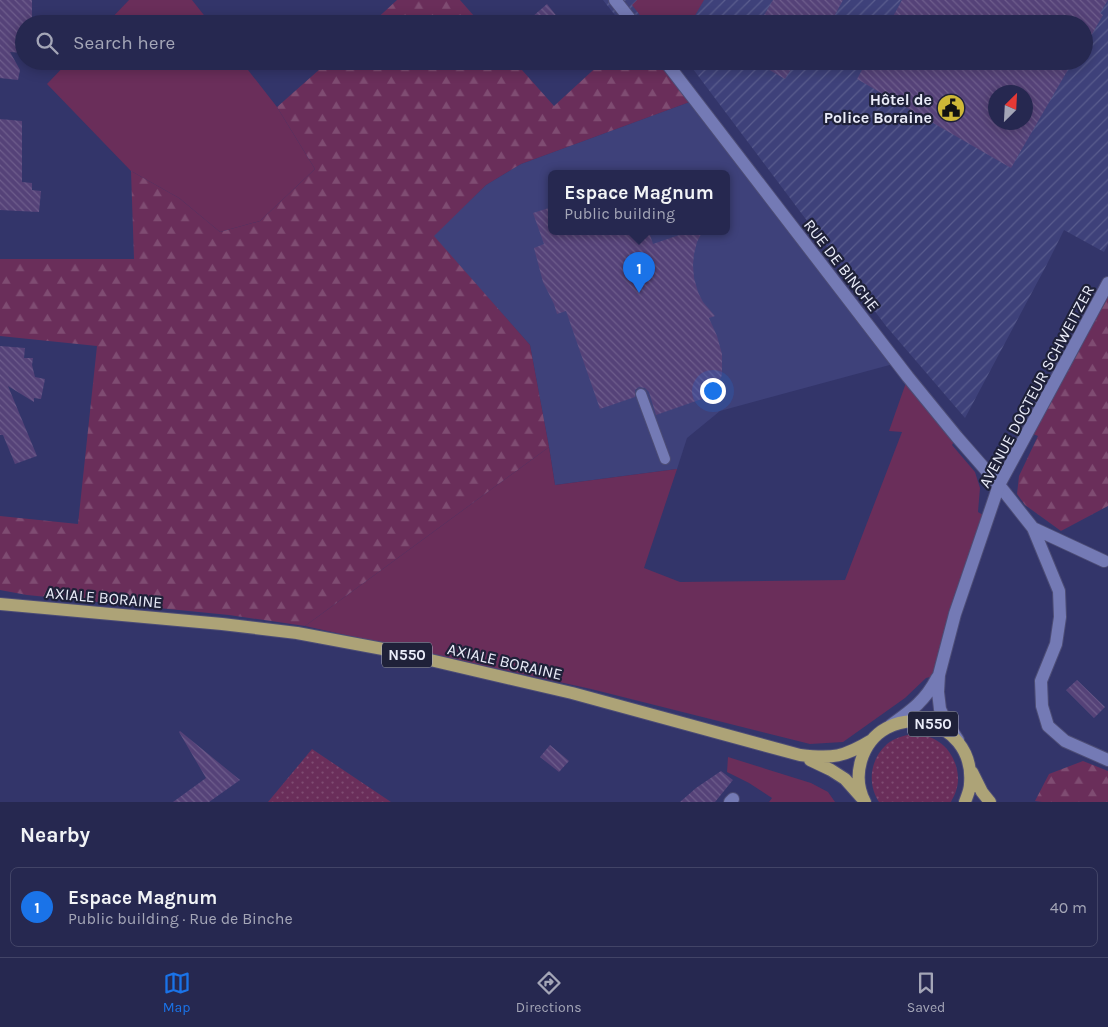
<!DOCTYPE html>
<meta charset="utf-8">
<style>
body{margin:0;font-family:Karla,sans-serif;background:#32345a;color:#f1f3f6}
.compass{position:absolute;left:988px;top:85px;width:45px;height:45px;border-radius:50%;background:#262850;box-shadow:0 2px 12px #0003;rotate:24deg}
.you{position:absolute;left:712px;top:390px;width:18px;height:18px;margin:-12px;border:4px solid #fff;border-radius:50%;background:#1a73e8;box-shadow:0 0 0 8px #1a73e833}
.badge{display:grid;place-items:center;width:32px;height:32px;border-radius:50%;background:#1a73e8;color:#fff;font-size:16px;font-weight:700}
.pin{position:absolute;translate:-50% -41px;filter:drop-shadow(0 1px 2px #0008)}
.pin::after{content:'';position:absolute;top:26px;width:18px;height:15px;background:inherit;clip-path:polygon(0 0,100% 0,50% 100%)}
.popup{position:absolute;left:548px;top:170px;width:182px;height:65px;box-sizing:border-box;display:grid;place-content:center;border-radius:8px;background:#262850;filter:drop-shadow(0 1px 4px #0005);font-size:16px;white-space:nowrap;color:#a4a6b7}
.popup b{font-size:19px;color:#f1f3f6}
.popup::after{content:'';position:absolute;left:50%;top:100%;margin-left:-10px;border:10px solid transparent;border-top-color:#262850}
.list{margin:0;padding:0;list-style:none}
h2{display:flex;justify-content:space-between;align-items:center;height:65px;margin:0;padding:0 20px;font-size:21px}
h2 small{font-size:16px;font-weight:400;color:#a4a6b7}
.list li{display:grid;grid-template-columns:32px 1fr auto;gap:15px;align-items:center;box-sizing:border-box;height:80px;margin:0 10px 10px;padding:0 10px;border:1px solid #424467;border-radius:8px}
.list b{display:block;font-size:19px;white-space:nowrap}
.list p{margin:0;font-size:16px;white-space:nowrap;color:#a4a6b7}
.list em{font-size:16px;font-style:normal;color:#a4a6b7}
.icon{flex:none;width:28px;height:28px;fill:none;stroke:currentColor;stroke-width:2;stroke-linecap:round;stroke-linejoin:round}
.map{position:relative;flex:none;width:1108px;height:802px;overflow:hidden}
.search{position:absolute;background:#262850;box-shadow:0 2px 12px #0003;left:15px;right:15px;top:15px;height:55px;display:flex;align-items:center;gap:12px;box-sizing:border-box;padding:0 18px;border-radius:28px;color:#a4a6b7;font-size:19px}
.sheet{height:155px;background:#262850}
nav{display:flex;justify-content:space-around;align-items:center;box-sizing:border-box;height:70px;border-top:1px solid #424467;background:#262850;font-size:14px;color:#a4a6b7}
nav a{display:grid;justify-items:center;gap:2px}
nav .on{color:#1a73e8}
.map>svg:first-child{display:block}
.built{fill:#3e417a;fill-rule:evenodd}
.industrial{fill:url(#industrial-furrows);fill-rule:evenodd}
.green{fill:#6a2e5a}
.forest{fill:url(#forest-firs)}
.park{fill:url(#park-dots)}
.building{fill:url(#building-back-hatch);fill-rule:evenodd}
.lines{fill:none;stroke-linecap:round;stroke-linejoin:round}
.service-casing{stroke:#4d4d76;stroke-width:12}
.minor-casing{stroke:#4d4d76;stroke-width:14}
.tertiary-casing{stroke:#4d4d76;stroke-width:14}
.primary-casing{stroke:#4d4d76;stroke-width:14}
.service{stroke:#747ab5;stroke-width:10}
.minor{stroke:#747ab5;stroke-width:12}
.tertiary{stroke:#747ab5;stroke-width:12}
.primary{stroke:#ada377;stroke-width:12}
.labels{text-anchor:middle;stroke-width:4.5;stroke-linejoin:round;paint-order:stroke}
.shield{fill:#1f2139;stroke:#adafbf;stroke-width:1}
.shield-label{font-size:15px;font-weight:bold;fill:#eaecf9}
.poi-label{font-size:16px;font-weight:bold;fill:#eaecf9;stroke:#1f2139;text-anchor:end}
.street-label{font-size:16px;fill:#eaecf9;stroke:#1f2139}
</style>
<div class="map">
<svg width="1108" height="802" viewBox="0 0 1108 802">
<defs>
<pattern id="industrial-furrows" width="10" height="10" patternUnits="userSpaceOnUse" patternTransform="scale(1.25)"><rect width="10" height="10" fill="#3e417a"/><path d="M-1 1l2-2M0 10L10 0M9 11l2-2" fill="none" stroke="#5a5d8e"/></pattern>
<pattern id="forest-firs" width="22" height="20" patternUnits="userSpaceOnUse" patternTransform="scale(1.25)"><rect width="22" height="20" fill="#6a2e5a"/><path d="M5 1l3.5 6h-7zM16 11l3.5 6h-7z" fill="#7f4c72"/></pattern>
<pattern id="park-dots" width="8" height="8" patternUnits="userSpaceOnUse" patternTransform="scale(1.25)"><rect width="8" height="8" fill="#6a2e5a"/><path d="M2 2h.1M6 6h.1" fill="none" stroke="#7f4c72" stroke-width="1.8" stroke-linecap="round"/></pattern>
<pattern id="building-back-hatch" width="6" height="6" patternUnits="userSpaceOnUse" patternTransform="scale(1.25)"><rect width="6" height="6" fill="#554278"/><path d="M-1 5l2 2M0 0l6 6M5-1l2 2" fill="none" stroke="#6e5d8c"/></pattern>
</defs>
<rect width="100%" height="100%" fill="#33356a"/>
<path class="built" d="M695,100L897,363L720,411L687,438L677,469L555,485L549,447L530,345L433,236L486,185L521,164ZM552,174H726V232H552Z"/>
<path class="industrial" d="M603,0H1108V244L1104,252L1064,230L1046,266L965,418L886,326L687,61H1084V24H622ZM996,92H1026V122H996Z"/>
<path class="green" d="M129,0H192L211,24H106Z
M637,0H704L690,24H647L632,5Z
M69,61H241L277,107L315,169L260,221L220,232L179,198L131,171L47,84Z
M908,377L957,437L952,445L975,472L980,488L978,512L988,518L939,675L926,678L905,698L843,742L810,744L591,689L305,626L549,447L555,485L677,469L644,568L680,582L845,580L902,432L889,431Z
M728,757L811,783L828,792L835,802H769L772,798L749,783L727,772Z"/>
<path class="forest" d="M397,0H460L481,24H371Z
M329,61H514L554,106L603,61H665L695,100L521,164L486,185L434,236L530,345L549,447L305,626L229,615L27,595L0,590V516L78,524L97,346L0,336V259H134L131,171L179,198L220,232L260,221L315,169L277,107Z
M1108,283V506L1061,531L1025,505L1017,494L1019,476L1038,436L1028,432Z
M1083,761L1108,771V802H1042L1035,801L1049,774Z"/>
<path class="park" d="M912,734C921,735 931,736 939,742C954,752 962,774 956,791C955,795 952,799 951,802H879C867,784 870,759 887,744C894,738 903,736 912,734Z
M312,749L391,802H268Z"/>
<path class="building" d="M0,0H32V24H24V53L10,52L20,70L18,80L0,78Z
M773,0H843L830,24H759Z
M902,0H1108L1100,13L1103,15L1084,48V24H889Z
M547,4L563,24H524Z
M754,61H796L785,79Z
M867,61H971L984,69L988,61H1073L1011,168L857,79ZM996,92H1026V122H996Z
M0,119L22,121V182L32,183V190L41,191L39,212L0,210Z
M552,207V232H649L653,244L688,232H702L697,242L694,254L693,265L694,278L698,292L703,302L715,316L709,318L717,336L722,354V375L713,395L656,415L649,392L645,388L639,387L635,390V397L600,409L566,311L557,314L554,304L543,282L534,248L544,244L533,213Z
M0,346L25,348L24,358H33L32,365L35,377L45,379L41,399L34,398V402L8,386L37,456L15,464L3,435H0Z
M1077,680L1105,707L1094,718L1066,690Z
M180,731L240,780L209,802H173L206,778L179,732Z
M550,745L569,761L559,772L540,757Z
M721,771L733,780L715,802H680L696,788Z"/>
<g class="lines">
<defs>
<path id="service" d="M641,394L665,459"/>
<path id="minor" d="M615,0L634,24
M665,61L908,377L957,437L999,485L1033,528L1059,591L1060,617L1056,644L1041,681L1042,706L1048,726L1065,741L1108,760
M1033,528L1104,561
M730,802L733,799"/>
<path id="tertiary" d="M891,725C912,710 925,701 937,678
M958,740L945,720L940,709L938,692L939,675L955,614L999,485L1108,283"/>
<path id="primary" d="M0,604L222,624L297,633L383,649L572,693L800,755C833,759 844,757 872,740
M810,760L831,770L845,779L861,797
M972,772L982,792L990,802
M865,802C858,789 857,775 861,761C880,697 976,715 970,784C970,790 967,796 965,802"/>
</defs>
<use href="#service" class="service-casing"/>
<use href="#minor" class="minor-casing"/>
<use href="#tertiary" class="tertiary-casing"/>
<use href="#primary" class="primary-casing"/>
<use href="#service" class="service"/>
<use href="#minor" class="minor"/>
<use href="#tertiary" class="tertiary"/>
<use href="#primary" class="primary"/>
</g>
<defs>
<symbol id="civic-disc" viewBox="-11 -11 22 22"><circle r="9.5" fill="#cfb837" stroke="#1f2139"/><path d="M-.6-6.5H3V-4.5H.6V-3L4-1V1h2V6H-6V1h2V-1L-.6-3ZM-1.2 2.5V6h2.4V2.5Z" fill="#111"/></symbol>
</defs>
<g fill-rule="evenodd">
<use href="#civic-disc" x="935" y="92" width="32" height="32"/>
</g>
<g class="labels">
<g class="shield">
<rect x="382" y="642.5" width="50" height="25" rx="4"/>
<rect x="908" y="711.5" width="50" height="25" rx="4"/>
</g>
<g class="shield-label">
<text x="407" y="660">N550</text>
<text x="933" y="729">N550</text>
</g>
<g class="poi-label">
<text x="932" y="105">Hôtel de<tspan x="932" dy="18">Police Boraine</tspan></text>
</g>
<g class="street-label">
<text transform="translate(842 265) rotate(52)" y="6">RUE DE BINCHE</text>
<text transform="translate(1036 386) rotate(-62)" y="6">AVENUE DOCTEUR SCHWEITZER</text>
<text transform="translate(104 597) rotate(5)" y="6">AXIALE BORAINE</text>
<text transform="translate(505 661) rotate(13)" y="6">AXIALE BORAINE</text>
</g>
</g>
</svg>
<svg class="compass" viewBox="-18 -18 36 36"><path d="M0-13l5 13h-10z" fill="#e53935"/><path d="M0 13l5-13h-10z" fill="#a4a6b7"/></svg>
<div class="you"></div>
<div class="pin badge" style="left:639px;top:293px">1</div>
<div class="popup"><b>Espace Magnum</b>Public building</div>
<div class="search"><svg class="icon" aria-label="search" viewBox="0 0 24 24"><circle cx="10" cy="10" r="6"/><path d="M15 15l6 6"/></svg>Search here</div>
</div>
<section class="sheet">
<h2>Nearby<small></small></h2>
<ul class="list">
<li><span class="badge">1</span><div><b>Espace Magnum</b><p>Public building · Rue de Binche</p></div><em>40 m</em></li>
</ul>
</section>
<nav>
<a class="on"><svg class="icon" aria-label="map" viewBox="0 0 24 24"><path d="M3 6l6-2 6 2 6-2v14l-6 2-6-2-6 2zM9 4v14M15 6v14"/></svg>Map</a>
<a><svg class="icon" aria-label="directions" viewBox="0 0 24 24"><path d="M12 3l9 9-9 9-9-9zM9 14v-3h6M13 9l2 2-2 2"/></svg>Directions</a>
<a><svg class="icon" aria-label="saved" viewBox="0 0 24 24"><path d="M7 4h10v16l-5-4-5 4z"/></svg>Saved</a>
</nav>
